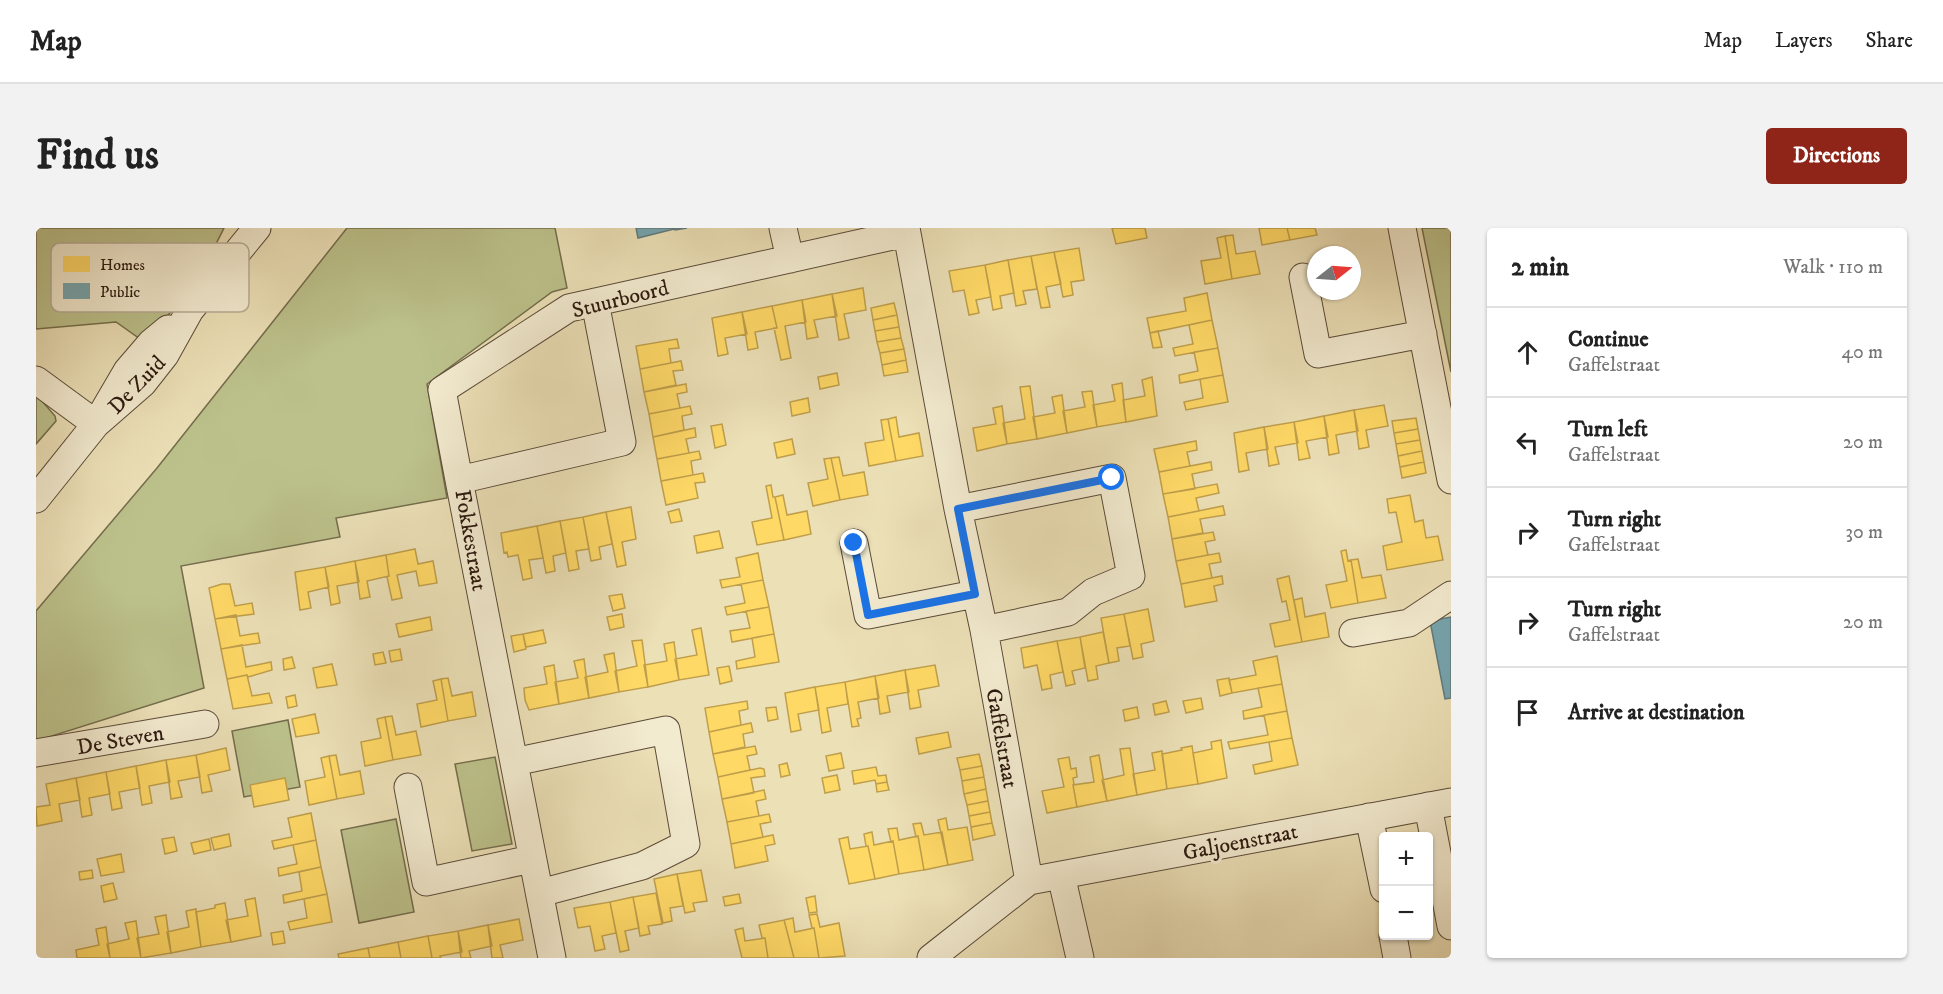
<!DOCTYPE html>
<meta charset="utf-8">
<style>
body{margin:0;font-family:"IM FELL DW Pica",serif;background:#f2f2f2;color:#222}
.controls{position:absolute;right:18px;bottom:18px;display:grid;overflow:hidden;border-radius:6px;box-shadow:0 2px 4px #0004}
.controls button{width:54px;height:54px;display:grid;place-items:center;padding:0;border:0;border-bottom:2px solid #e0e0e0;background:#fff;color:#222;font:30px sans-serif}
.compass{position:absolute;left:1271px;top:18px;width:54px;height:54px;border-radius:50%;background:#fff;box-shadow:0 2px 4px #0004;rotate:73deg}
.stop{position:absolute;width:18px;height:18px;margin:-14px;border:4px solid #1a73e8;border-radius:50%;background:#fff}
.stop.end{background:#1a73e8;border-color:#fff;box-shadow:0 2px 6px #0008}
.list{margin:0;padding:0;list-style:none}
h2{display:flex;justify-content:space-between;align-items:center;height:78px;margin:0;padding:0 24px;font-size:26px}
h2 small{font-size:20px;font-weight:400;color:#767676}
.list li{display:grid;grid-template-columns:39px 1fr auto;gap:18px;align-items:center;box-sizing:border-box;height:90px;padding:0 24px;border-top:2px solid #e0e0e0}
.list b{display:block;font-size:22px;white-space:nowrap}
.list p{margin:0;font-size:20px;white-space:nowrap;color:#767676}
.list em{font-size:20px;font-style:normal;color:#767676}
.icon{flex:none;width:33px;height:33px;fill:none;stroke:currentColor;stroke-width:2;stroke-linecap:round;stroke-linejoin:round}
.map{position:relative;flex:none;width:1415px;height:730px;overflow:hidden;border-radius:6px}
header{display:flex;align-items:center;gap:36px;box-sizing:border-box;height:84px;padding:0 30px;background:#fff;border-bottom:2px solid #e0e0e0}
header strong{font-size:28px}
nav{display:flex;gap:33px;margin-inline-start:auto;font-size:21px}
.intro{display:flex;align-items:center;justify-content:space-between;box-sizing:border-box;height:144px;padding:0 36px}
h1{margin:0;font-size:42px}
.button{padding:15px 27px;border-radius:6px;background:#8f2418;color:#fff;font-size:21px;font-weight:700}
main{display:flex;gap:36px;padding:0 36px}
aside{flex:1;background:#fff;border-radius:6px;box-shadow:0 2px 4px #0004}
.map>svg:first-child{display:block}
.green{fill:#bcc18b;stroke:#746d4d;stroke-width:1.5}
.homes{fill:#ffd966;stroke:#bf9f4c;stroke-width:1.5}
.public{fill:#76a5af;stroke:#607b7f;stroke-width:1.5}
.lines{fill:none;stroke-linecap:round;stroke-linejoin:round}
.minor-casing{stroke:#5b4b39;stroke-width:29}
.minor{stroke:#f3ebd0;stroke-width:27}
.route{stroke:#1a73e8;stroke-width:8}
.labels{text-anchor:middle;stroke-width:6;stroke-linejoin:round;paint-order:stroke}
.street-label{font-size:22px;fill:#2b190f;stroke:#f3ebd0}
.key{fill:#f3ebd0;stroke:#b7ac96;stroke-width:1.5}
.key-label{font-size:16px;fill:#2b190f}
</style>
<header>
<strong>Map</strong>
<nav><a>Map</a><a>Layers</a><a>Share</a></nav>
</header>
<div class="intro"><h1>Find us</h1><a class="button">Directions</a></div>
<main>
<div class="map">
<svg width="1415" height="730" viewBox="0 0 1415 730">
<rect width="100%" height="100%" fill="#ece0b7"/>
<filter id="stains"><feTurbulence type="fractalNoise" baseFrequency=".00333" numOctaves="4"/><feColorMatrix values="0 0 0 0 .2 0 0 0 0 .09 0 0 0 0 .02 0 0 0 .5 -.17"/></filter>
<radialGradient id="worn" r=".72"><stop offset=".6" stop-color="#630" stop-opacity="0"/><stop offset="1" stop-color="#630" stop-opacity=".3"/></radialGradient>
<path class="green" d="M0,0H188L158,60L107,113L80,94L0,101Z
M311,0H519L531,60L516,64L391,156L411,270L300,290L304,309L145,338L168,460L0,513V383L121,240Z
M1386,0H1415V144Z
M0,166L19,188L20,193L0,216Z
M252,492L264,559L208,569L196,503Z
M459,529L476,616L436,623L419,536Z
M360,591L378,684L323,695L305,602Z"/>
<path class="homes" d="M1076,0H1109L1111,10L1080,16Z
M1223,0H1251L1254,12L1226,17Z
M1251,0H1279L1281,7L1254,12Z
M1197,7L1200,26L1219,23L1224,46L1196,51L1189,8Z
M1189,8L1196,51L1169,56L1165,33L1185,30L1181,10Z
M1043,20L1048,52L1035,54L1037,67L1027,69L1018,24Z
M1018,24L1025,56L1010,59L1014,79L1005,80L995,28Z
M995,28L1001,61L987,63L990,76L980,78L972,32Z
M972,32L978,65L964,68L966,80L957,82L949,37Z
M949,37L955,69L940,72L943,85L933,87L928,62L917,64L913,43Z
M827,60L830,82L808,86L813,110L803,112L796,66Z
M1171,65L1176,92L1114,105L1111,90L1150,83L1148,70Z
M796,66L801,88L778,92L782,109L771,111L766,72Z
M766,72L770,94L749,98L755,130L745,132L738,100H741L736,78Z
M858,75L861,87L837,92L835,80Z
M736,78L741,100L719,104L722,120L712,122L706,84Z
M706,84L711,106L689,110L692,126L682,128L676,90Z
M861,87L863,99L839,103L837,92Z
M1176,92L1182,120L1139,128L1137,120L1157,116L1153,97Z
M863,99L865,110L841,114L839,103Z
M1122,103L1126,119L1117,120L1114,105Z
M865,110L868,121L844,125L841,114Z
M641,111L643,120L633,121L635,135L604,141L600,118Z
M1182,120L1187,147L1144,155L1143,147L1162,143L1158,124Z
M868,121L870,132L846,137L844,125Z
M870,132L872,144L848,148L846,137Z
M645,133L647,142L637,143L640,157L608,164L604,141Z
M801,145L803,157L784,161L782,149Z
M1187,147L1192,174L1150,182L1148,174L1167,170L1164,151Z
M1116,149L1121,188L1090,194L1087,172L1109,168L1106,152Z
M1086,155L1090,194L1061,199L1057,177L1079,173L1076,157Z
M650,156L651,164L641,166L644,180L613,186L608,164Z
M994,158L1001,211L971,216L967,195L989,191L984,159Z
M1056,163L1061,199L1031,205L1027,183L1049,179L1046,164Z
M1026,167L1031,205L1001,211L997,189L1019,185L1016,169Z
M772,170L774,184L756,188L754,174Z
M1348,177L1352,198L1330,202L1333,219L1323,221L1318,182Z
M654,178L656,186L646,188L648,202L617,209L613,186Z
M966,178L971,216L941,223L937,200L960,196L957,180Z
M1318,182L1322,203L1300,207L1303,225L1293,227L1288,188Z
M1288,188L1292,209L1270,213L1274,230L1263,232L1258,194Z
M860,189L863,209L883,205L887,228L860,233L852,191Z
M1380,190L1382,201L1358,205L1356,193Z
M852,191L860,233L833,238L829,215L848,212L845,192Z
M1258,194L1262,215L1239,219L1243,236L1233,238L1228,199Z
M686,196L690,217L679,220L675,198Z
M1228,199L1232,221L1210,225L1213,242L1203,244L1198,205Z
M659,200L660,209L650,211L653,225L621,231L617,209Z
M1382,201L1384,212L1360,216L1358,205Z
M756,211L759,226L741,230L738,215Z
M1384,212L1386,223L1362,228L1360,216Z
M1160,213L1161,222L1151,224L1154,238L1123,244L1118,221Z
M663,223L665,231L655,233L657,247L625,253L621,231Z
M1386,223L1388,234L1364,239L1362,228Z
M803,229L807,248L828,244L832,267L804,272L795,230Z
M795,230L804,272L777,278L772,255L792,251L788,231Z
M1175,234L1176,242L1156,246L1159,261L1127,266L1123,244Z
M1388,234L1390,245L1366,250L1364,239Z
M667,245L669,254L659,255L662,270L630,277L625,253Z
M1181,256L1183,265L1160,270L1163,283L1132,289L1127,266Z
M735,257L737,269H739L748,312L721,317L716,294L736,290L730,258Z
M747,267L751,287L771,283L775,306L748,312L739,269Z
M1374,267L1379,294L1387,292L1390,310L1402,308L1407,332L1351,342L1347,318L1366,314L1360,284L1353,285L1351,271Z
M1187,278L1189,287L1164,291L1167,305L1136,311L1132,289Z
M595,279L600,311L586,314L590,337L581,339L570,284Z
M643,281L646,293L635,295L632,284Z
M570,284L576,316L563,319L565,331L555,333L547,289Z
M547,289L553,321L540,323L543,341L533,343L524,293Z
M524,293L530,325L517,328L519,343L510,345L501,298Z
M501,298L507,330L493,332L496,350L487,352L482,327L472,329L471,324L468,325L465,305Z
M683,303L687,320L661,325L658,308Z
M1177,304L1179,312L1169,314L1172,327L1140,333L1136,311Z
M379,321L382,336L397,333L401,355L383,358L380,343L361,347L366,370L356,372L351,349L353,348L350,327Z
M1310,322L1312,333L1315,332L1322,375L1295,380L1290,357L1311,353L1305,323Z
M722,325L727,352L686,360L684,352L704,349L700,330Z
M1183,325L1185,334L1173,336L1176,350L1145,356L1140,333Z
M350,327L353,348L331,353L334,369L324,371L319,333Z
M1322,331L1326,350L1345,347L1350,370L1322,375L1315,332Z
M319,333L323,354L301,358L304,375L295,377L289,339Z
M289,339L293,359L272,364L275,380L264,382L259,344Z
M1186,348L1187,356L1178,358L1181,373L1149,379L1145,356Z
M1253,348L1266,414L1239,419L1234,396L1254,392L1250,373L1246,374L1241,351Z
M727,352L733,379L691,387L689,379L709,375L705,356Z
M186,356H194L199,378L216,375L218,386L179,391L173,360Z
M586,366L589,380L577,383L573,368Z
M1266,370L1269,389L1289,385L1293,409L1266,414L1258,372Z
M733,379L738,406L696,414L694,403L714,400L710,383Z
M1112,381L1118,413L1105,416L1107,429L1097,431L1088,386Z
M586,386L588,399L574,402L571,389Z
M1088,386L1094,418L1081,420L1083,433L1073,435L1065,390Z
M200,387L204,408L222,405L224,415L185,421L179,391Z
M394,389L396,402L363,409L360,396Z
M665,400L673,447L643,452L639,431L661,427L656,402Z
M507,402L510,415L490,419L487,406Z
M1067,404L1073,435L1060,438L1062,451L1052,453L1044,409Z
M487,406L490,421L478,424L475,408Z
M738,406L743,434L701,441L700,433L719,429L716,410Z
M1044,409L1049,440L1036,443L1039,456L1030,458L1021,413Z
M606,412L612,459L583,464L579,443L601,438L596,413Z
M1021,413L1027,444L1014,447L1016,460L1006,462L1001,437L988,440L985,420Z
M638,414L643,452L612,459L608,437L631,433L628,416Z
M206,417L210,439L235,434L236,442L212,449L211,447L191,451L185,421Z
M364,421L366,432L355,434L353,423Z
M347,424L350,435L339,437L337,426Z
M578,425L583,464L553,470L549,449L572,444L568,427Z
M1241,428L1246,456L1196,465L1193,452L1220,447L1217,433Z
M256,429L259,440L248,442L247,431Z
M548,431L553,470L523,476L519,454L542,450L538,433Z
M296,436L301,457L281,460L277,440Z
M518,437L523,476L493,482L489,472L488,460L511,456L508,439Z
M899,437L903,458L882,462L885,479L874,481L869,442Z
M693,438L696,453L684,456L681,440Z
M869,442L873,464L851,468L854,484L844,486L839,448Z
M211,447L216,468L233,465L236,475L197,481L191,451Z
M839,448L843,470L822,474L825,490L821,491L823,498L816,499L809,454Z
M412,450L416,468L436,464L440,488L412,493L405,451Z
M1193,450L1196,465L1184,468L1181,452Z
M405,451L412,493L385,499L381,476L401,472L397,453Z
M809,454L812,476L791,480L795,503L786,505L779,459Z
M1246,456L1251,483L1208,491L1207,483L1226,479L1222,460Z
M779,459L783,482L762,486L765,502L755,504L749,465Z
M259,467L261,478L252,480L250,469Z
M1165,470L1167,481L1150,485L1147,473Z
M711,473L712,481L703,483L705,497L673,504L669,480Z
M1130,473L1133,484L1119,487L1117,476Z
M740,479L742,491L732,493L730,480Z
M1101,479L1103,490L1089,493L1087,482Z
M1251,483L1256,510L1194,521L1192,514L1232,507L1228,487Z
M279,486L283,505L260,509L256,491Z
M356,488L360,507L380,503L385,527L357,532L349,489Z
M349,489L357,532L329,538L325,514L345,510L341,491Z
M715,495L717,504L707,506L709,519L677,526L673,504Z
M912,504L915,519L883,526L880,510Z
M1256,510L1262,537L1219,546L1217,537L1236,533L1233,514Z
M1185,512L1191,550L1162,556L1157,525L1176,521L1175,514Z
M719,518L721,526L711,528L714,542L682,549L677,526Z
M1156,518L1162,556L1131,561L1126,526L1146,522L1145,520Z
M190,520L194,542L172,547L176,563L166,565L160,527Z
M1094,520L1101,567L1071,573L1066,552L1088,547L1084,521Z
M1126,523L1131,561L1101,567L1097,546L1119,542L1116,525Z
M805,525L808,540L793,543L790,528Z
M943,526L946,538L924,542L921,530Z
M160,527L164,549L142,553L146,569L135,571L130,532Z
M300,527L304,547L324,543L328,566L301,571L293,528Z
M1063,527L1071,573L1041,579L1037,557L1058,554L1054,529Z
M293,528L301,571L273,577L269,553L289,549L285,530Z
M1033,529L1035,541L1040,540L1041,549L1037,550L1038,557H1037L1041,579L1011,585L1006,563L1028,559L1022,531Z
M130,532L134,554L113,558L116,575L106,577L100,538Z
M751,535L754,547L745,549L743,537Z
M100,538L104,560L83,564L86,580L76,582L70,544Z
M946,538L948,549L926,553L924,542Z
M840,539L842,548L850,547L851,554L840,556L839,552L818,556L816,543Z
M724,540L728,541L729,548L715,550L718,565L686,571L682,549Z
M70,544L74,566L53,570L56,587L46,589L40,550Z
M801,547L804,562L789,565L786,550Z
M948,549L950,561L928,566L926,553Z
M40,550L44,572L23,576L26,593L1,598L0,579L14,577L10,556Z
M249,550L253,572L218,579L214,557Z
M851,554L853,562L841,564L840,556Z
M950,561L952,573L931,577L928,566Z
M728,562L730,571L720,573L723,588L691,594L686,571Z
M952,573L954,584L933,588L931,577Z
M954,584L956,595L935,599L933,588Z
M275,585L280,612L238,621L236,613L256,609L252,590Z
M733,586L735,594L724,596L727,609L695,616L691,594Z
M910,590L912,602L931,599L937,632L912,637L902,592Z
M885,595L888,607L906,604L912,637L888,642L882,608L880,609L877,596Z
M956,595L959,607L937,612L935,599Z
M861,600L863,612L882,608L888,642L863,646L857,613L855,614L852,601Z
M836,604L838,617L857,613L863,646L839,651L832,618H830L828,606Z
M193,606L195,618L178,622L175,610Z
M737,607L739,616L729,618L732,633L699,640L695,616Z
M138,609L141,623L129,626L126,611Z
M812,609L814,621L832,618L839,651L813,656L803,611Z
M173,611L175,622L158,626L155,615Z
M280,612L285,639L243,648L242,640L261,636L257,617Z
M85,626L88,644L65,648L61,631Z
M285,639L291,666L248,675L247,667L266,663L263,644Z
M56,642L57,650L44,652L43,644Z
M665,642L671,673L657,675L659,683L649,685L641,646Z
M641,646L647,678L634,680L636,693L627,695L618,651Z
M77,655L81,671L68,674L65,658Z
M620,665L626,696L612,698L614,706L604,708L597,669Z
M291,666L296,694L254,702L252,694L271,690L268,671Z
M703,666L705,675L689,678L687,669Z
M779,668L781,684L773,685L770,670Z
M597,669L603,700L589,703L593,722L584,724L574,674Z
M219,670L225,708L195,714L190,692L212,688L209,672Z
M574,674L580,705L566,708L569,721L559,723L554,698L542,700L538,680Z
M189,675L195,714L165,719L160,684L179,680V677Z
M160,681L165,719L135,725L131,704L153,699L150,683Z
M781,686L784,699L803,695L809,728L783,730L778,700H776L773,687Z
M130,687L135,725L105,730L101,710L123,706L119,689Z
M757,690L759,704L778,700L783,730H758L748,692Z
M483,691L487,712L464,717L467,730H456L452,697Z
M748,692L758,730H732L729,710H726L723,697Z
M100,693L105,730H74L71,716L93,711L89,695Z
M452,697L456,718L433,723L435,730H425L422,703Z
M70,699L74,730H41L40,722L63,717L60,701Z
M707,700L709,713L729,710L732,730H706L699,702Z
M247,703L249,715L237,717L235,705Z
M422,703L426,724L404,728L405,730H396L392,708Z
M392,708L396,730H365L362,714Z
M362,714L365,730H334L332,720Z
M332,720L334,730H303L302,726Z"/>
<path class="public" d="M600,0H651L639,2L638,1L602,10Z
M1415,389V470L1409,471L1394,393Z"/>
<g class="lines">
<defs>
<path id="minor" d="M747,0L754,31
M870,0L922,281L948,402L993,653
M1366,0L1415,252
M1267,49L1282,126L1387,106
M0,152L60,196
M60,196L107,155L129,127L154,82L221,0
M423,252L406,162L533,80L870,5
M0,271L60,196L91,143L115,115L132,101
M922,281L1076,250L1095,348L1057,364L1032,384L948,402
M818,315L832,387L939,366
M1317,405L1373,395L1415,367
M0,525L169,496
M478,534L630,502L650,616L606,638L504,665
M372,559L390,654L495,631
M1392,578L1415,698
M1333,589L1348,661
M1025,647L1044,730
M1357,708L1361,730
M516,730L423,252L586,214L559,74
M895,730L993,653L1415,574"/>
</defs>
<use href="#minor" class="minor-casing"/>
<use href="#minor" class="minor"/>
</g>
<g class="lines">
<path class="route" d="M818,315L832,387L939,366L922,281L1076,250"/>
</g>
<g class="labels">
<g class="street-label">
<text transform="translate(584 70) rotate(-14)" y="8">Stuurboord</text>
<text transform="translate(100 156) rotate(-46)" y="8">De Zuid</text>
<text transform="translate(436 312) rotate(80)" y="8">Fokkestraat</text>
<text transform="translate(967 510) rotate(80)" y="8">Gaffelstraat</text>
<text transform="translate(84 511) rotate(-10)" y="8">De Steven</text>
<text transform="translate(1204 613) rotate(-11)" y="8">Galjoenstraat</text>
</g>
</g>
<rect x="15" y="15" width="198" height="69" rx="9" class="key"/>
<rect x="27" y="28" width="27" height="16" fill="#ffd966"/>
<rect x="27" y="55" width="27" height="16" fill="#76a5af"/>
<g class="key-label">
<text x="64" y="42">Homes</text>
<text x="64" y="69">Public</text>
</g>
<rect width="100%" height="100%" filter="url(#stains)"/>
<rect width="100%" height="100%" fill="url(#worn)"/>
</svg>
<div class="controls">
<button>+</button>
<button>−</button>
</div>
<svg class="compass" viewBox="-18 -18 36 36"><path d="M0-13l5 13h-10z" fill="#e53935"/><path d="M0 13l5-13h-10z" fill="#767676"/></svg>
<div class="stop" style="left:1076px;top:250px"></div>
<div class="stop end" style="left:818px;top:315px"></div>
</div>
<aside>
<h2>2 min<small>Walk · 110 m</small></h2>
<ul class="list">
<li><svg class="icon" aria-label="ahead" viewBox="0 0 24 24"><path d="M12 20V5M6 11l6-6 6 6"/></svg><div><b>Continue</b><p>Gaffelstraat</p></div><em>40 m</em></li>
<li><svg class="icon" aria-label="left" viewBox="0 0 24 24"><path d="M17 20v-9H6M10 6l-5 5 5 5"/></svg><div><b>Turn left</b><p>Gaffelstraat</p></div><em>20 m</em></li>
<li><svg class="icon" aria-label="right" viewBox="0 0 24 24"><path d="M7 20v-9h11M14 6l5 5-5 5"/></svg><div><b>Turn right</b><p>Gaffelstraat</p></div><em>30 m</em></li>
<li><svg class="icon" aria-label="right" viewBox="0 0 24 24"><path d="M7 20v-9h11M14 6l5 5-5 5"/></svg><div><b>Turn right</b><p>Gaffelstraat</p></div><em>20 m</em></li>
<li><svg class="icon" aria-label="arrive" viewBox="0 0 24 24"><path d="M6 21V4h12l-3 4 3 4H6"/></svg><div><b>Arrive at destination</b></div></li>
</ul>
</aside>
</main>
